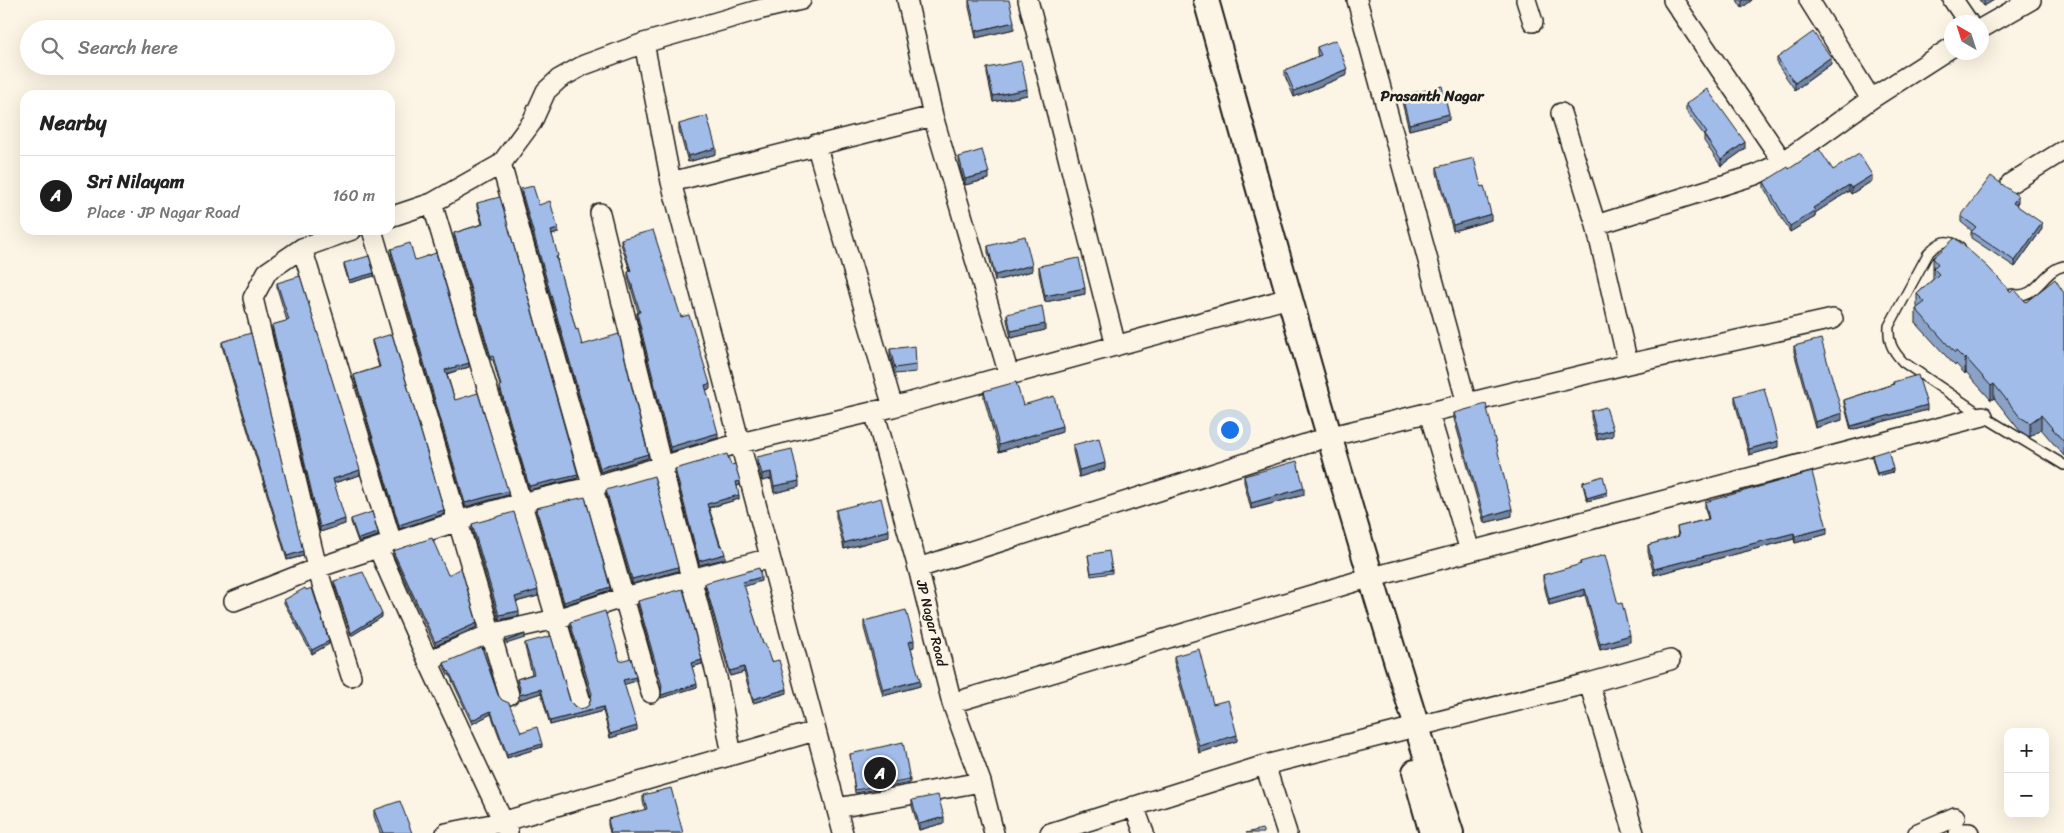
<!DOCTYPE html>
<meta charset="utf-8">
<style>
body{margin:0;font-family:Sriracha,sans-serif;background:#f2f2f2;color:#222}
.controls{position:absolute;right:15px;bottom:15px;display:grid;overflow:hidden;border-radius:10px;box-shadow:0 5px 20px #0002}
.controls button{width:45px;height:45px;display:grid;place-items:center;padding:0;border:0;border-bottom:1px solid #e0e0e0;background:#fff;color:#222;font:25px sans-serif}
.compass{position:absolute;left:1944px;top:15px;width:45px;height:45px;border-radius:50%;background:#fff;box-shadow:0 5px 20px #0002;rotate:321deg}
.you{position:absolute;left:1229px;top:429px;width:18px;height:18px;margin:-12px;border:4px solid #fff;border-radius:50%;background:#1a73e8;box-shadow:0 0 0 8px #1a73e833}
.badge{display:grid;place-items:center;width:32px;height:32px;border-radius:50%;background:#1c1c1c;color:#fff;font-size:16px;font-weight:700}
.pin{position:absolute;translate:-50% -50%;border:2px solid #fff;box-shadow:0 1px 5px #0006}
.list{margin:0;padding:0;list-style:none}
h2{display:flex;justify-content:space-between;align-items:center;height:65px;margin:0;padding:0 20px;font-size:21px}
h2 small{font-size:16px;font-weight:400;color:#767676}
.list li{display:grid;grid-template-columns:32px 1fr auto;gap:15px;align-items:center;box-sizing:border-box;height:80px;padding:0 20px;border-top:1px solid #e0e0e0}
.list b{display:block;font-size:19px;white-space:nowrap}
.list p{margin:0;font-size:16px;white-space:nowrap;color:#767676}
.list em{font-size:16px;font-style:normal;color:#767676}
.icon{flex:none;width:28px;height:28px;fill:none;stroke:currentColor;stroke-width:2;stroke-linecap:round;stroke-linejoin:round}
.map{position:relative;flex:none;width:2064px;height:833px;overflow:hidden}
.search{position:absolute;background:#fff;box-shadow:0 5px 20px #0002;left:20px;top:20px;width:375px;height:55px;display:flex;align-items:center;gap:12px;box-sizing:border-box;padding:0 18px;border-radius:28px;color:#767676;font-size:19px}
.panel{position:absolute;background:#fff;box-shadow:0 5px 20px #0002;left:20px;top:90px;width:375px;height:145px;border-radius:15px}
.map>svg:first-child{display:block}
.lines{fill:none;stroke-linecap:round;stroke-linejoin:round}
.service-casing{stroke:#1c1c1c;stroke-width:12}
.minor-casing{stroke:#1c1c1c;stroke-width:22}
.tertiary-casing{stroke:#1c1c1c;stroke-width:28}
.service{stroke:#fcf5e5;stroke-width:9}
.minor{stroke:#fcf5e5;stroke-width:19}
.tertiary{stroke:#fcf5e5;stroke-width:24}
.wall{fill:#8aa2c8;stroke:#1c1c1c}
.shaded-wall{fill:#7184a2;stroke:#1c1c1c}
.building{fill:#a1bce8;stroke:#1c1c1c}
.labels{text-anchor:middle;stroke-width:5;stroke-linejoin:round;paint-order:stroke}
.street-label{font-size:14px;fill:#1c1c1c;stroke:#fcf5e5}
.neighbourhood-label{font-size:15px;font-weight:bold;fill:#1c1c1c;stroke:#fcf5e5}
</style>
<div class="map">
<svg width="2064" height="833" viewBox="0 0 2064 833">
<rect width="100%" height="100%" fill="#fcf5e5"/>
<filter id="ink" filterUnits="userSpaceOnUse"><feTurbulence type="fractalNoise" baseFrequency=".02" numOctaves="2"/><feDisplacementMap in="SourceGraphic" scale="10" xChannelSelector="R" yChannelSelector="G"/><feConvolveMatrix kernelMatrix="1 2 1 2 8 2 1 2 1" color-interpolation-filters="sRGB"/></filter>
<g filter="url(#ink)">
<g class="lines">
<defs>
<path id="service" d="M1960,247C1946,238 1941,241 1929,252L1889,326C1888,342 1892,350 1903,362L1983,416L2064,465
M2012,294C2037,301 2042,270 2064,266"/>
<path id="minor" d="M907,0L933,116L1009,375
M1028,0L1116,346
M1357,0L1467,404
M1526,0L1533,22
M1673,0L1783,162
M1809,0L1871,99
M1953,0L1968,22
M1982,28L2031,0
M644,43L671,182L843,833
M1561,113L1596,225L1628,364
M816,144L893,407
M501,164L651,693
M671,182L933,116
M2011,183L2064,150
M432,203L581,702
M600,213L662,467L717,677L732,755
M390,217L432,203L501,164L532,122L546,91L559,79L584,65L644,43L758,10L801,0
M1596,225L1755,175L1783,162L1871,99L1952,47
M372,230L509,695
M302,248L392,543
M874,411L918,568L952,703L981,782L994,833
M1429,413L1470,551
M1328,437L1628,364L1833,319
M378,548L428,661L508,832
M918,568L1315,441
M234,601L317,568L458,521L521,503L594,486L740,443L893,407L1289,298
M428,661L490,634L556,619L625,597L770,558
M351,676L317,568L253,298L267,272L302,248L352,230
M1589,683L1634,833
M952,703L1358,581L1983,416
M1265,765L1287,833
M1134,806L1144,833
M837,808L981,782
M446,833L502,822L815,731
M1050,833L1265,765L1589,683L1670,660
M1918,833L1955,817
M1959,833H1969"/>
<path id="tertiary" d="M1206,0C1284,279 1361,558 1451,833
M1415,772L1432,833"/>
</defs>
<use href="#service" class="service-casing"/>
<use href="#minor" class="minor-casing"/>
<use href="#tertiary" class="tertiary-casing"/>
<use href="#service" class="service"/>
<use href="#minor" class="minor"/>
<use href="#tertiary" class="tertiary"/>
</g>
<path class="wall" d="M969,0L1014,29L976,38L969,7Z
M1737,0H1752L1742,8Z
M1979,0H1994L1984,6Z
M1317,47L1347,75L1294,97L1285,76V70L1318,56L1317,53Z
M1777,58L1831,64L1795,90L1777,64Z
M987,68L1027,95L993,102L987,74Z
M1402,96L1449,120L1409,130L1402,102Z
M1686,104L1745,149L1721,166L1704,141V135L1686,111Z
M679,124L716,154L688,162L679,130Z
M959,157L989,179L965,185L959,164Z
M1437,167L1481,187L1491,220L1453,231L1437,173Z
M1789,169L1833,170L1872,181L1851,194L1849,191L1815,213V217L1790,232L1764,188V182Z
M521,189L539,205L558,233L552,235L558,261H557L576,330L582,345L648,458L600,472L521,194Z
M2018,202L2016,205L2042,229L2015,267L1971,238V232L1972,231L1961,222V216Z
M477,203L578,478L529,490L500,390V386L493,360H491L454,236V233L482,224L477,207Z
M621,239L681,317L710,389L706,390L718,438L670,452L637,318V313L638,312L628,277V272L630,271L621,244Z
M988,246L1032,271L995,281L988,252Z
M391,249L415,260L469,367L447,374L455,400L508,495L465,507L391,253Z
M1933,258L2011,292L2026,302L2064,293V456L2041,429L2030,437L2020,431L1994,398L1991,400L1966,372L1965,374L1956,364L1955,366L1916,323V309L1918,308L1917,307V294L1933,279Z
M344,263L374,276L349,283L344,266Z
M1039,266L1085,294L1045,302L1039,273Z
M277,283L360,475L334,483L345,524L320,532L272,330V325L287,321L277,288Z
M1007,314L1045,330L1011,338L1007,320Z
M372,340L444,514L399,529L354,378V375L379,367L372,343Z
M222,342L303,556L287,560L222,346Z
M1794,346L1842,420L1815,428L1794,352Z
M890,349L916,365V372L895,374L890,355Z
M1893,382L1927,410L1851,430L1844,404V400L1893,384Z
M984,391L1023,405L1062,432L999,452L984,398Z
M1735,396L1778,447L1749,455L1735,402Z
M1591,411L1613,436L1597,440L1591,418Z
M1454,413L1512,516L1484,523L1454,419Z
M1073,445L1105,469L1079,477L1073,451Z
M1872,455L1893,472L1877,476L1872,458Z
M757,457L799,487L774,493L771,479L762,481L757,463Z
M731,465L740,485L737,486L739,499L709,508L725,559L699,565L675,474V469Z
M1244,476L1304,495L1251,509L1244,482Z
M1583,482L1607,496L1587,501L1583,485Z
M606,490L678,571L632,584L606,494Z
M1705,502L1827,534L1795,543L1794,539L1654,575L1648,552V545L1678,537L1677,527L1708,519L1705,508Z
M536,508L610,590L564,605L536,511Z
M836,510L889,537L844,549L836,517Z
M351,519L378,536L358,542L351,522Z
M472,524L538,596L516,602L519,616L499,620L472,529Z
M393,551L448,575L477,627L435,646L393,554Z
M1088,555L1112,570V573L1091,576Z
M1580,562L1618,604L1630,642L1600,650L1585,595L1549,605L1543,581V575L1580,565Z
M334,581L382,617L351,636L334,584Z
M761,581L744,586L763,644L771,662L787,693L753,703L744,672L730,676L705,587V583Z
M284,600L329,644L312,654L284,603Z
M638,601L702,664L692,667L697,687L661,698V689L638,605Z
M864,621L914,647H911L920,686L883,696L864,628Z
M570,622L620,661L636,681L624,684L637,730L610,738L603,711L550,725L541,693L519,700V691L517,683V679L532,674L525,647V643L574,706L579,709L585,708L589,705L591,697L570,626Z
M484,649L483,650L498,695L521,732L542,747L507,758L491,714L472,724L449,674L448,675L444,666V663Z
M1174,656L1213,704L1237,741L1199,753L1174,662Z
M850,754L910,780V783L855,793Z
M643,795L683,833H610L608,825V819L645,810L643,801Z
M912,800L944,823L919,830L912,806Z
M374,810L412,833H380L374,816Z"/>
<path class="shaded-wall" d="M1744,0H1752L1742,8V1Z
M1984,0H1994L1984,6Z
M1014,22V29L976,38V31Z
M1831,57V64L1795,90V83Z
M1347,69V75L1294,97V91Z
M1027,89V95L993,102V96Z
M1449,114V120L1409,130V124Z
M1745,142V149L1721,166V160Z
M716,148V154L688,162V156Z
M989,173V179L965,185V179Z
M1872,175V181L1851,194V188Z
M1849,185V191L1815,213V217L1790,232V226L1813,208Z
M2018,196V202L2013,209V203Z
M1491,214V220L1453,231V225Z
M2042,223V229L2015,267V261Z
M558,229V233L551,235V231Z
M1032,265V271L995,281V275Z
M374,273V276L349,283V280Z
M1085,288V294L1045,302V296Z
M1045,324V330L1011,338V331Z
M1966,358V372L1965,374V360Z
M469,363V367L445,374V370Z
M710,384V389L705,390V385Z
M1994,384V398L1991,400V386Z
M1927,405V410L1851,430V426Z
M1842,413V420L1815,428V422Z
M2041,415V429L2030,437V423Z
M1062,426V432L999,452V445Z
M1613,430V436L1597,440V434Z
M718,433V438L670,452V447Z
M1778,441V447L1749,455V449Z
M648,454V458L600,472V468Z
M1105,463V469L1079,477V470Z
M1893,469V472L1877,476V473Z
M360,470V475L333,483V479Z
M771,472V479L762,481V474Z
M578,475V478L529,490V486Z
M740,481V485L736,486V482Z
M799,481V487L774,493V486Z
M1304,488V495L1251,509V503Z
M508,491V495L465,507V503Z
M1607,492V496L1587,501V498Z
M739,495V499L707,508V504Z
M1512,509V516L1484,523V517Z
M444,510V514L399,529V525Z
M345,519V524L320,532V527Z
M1827,528V534L1795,543V536Z
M889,530V537L844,549V543Z
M378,533V536L358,542V539Z
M1794,533V539L1654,575V569Z
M303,551V556L287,560V556Z
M725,554V559L699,565V561Z
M678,567V571L632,584V579Z
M761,577V581L743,587V582Z
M610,587V590L564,605V602Z
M1585,589V595L1549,605V599Z
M538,590V596L515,602V597Z
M519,611V616L499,620V615Z
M382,614V617L351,636V633Z
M477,623V627L435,646V642Z
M525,634V638L506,644V641Z
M1630,635V642L1600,650V644Z
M914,640V647L909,648V642Z
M329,641V644L312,654V650Z
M702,660V664L691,667V663Z
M744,667V672L730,676V671Z
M636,677V681L623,685V680Z
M920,680V686L883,696V690Z
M697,684V687L661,698V695Z
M541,689V693L519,700V695Z
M787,689V693L753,703V699Z
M603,707V711L550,725V721Z
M491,711V714L472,724V720Z
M637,726V730L610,738V734Z
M1237,735V741L1199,753V746Z
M542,744V747L507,758V754Z
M944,817V823L919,830V824Z"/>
<path class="building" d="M969,0H1009L1014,22L976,31Z
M1813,32L1831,57L1795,83L1777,58Z
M1336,40L1347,69L1294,91L1285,70L1321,55L1317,47Z
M1021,61L1027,89L993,96L987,68Z
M1442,86L1449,114L1409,124L1402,96Z
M1707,89L1745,142L1721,160L1704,135L1707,133L1686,104Z
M707,116L716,148L688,156L679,124Z
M1819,149L1833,170L1859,154L1872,175L1851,188L1849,185L1813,208L1815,211L1790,226L1764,182L1788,167L1789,169Z
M982,150L989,173L965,179L959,157Z
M1474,158L1481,187L1484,186L1491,214L1453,225L1437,167Z
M1991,176L2018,196L2013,203L2042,223L2015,261L1971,232L1976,227L1961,216Z
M533,186L539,205L550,201L558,229L551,231L558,256L556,257L576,330L578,329L582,345L619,334L648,454L600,468L521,189Z
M500,197L578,475L529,486L500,387L501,386L493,356L491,357L454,233L483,224L477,203Z
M653,230L681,317L689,315L710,384L705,385L718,433L670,447L637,313L640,312L628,272L631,271L621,239Z
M1025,236L1032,265L995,275L988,246Z
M1955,238L1988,267L2011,292L2014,289L2026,302L2055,279L2064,293V442L2041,415L2030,423L2020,417L1994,384L1991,386L1966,358L1965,360L1956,351L1955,353L1916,309L1925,302L1917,294L1939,274L1933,268L1938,264L1933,258Z
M410,243L415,260L436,253L469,363L445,370L455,400L478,393L508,491L465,503L391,249Z
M369,256L374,273L349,280L344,263Z
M1079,258L1085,288L1045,296L1039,266Z
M300,276L360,470L333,479L345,519L320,527L272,325L289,320L277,283Z
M1042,306L1045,324L1011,331L1007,314Z
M251,333L303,551L287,556L222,342Z
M392,334L444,510L399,525L354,375L380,367L372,340Z
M1821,339L1842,413L1815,422L1794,346Z
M915,346L916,365L895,368L890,349Z
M1918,375L1927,405L1851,426L1844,400L1894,384L1893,382Z
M1016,382L1023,405L1054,396L1062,426L999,445L984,391Z
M1764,388L1778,441L1749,449L1735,396Z
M1486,404L1512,509L1484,517L1454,413Z
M1606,407L1613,430L1597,434L1591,411Z
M1099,438L1105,463L1079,470L1073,445Z
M792,449L799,481L774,486L771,472L762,474L757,457Z
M1888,450L1893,469L1877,473L1872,455Z
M727,454L731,465L735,464L740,481L736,482L739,495L707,504L720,546L722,545L725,554L699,561L675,469Z
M1297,461L1304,488L1251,503L1244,476Z
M1812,472L1827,528L1795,536L1794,533L1654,569L1648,545L1679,536L1677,527L1709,519L1705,502Z
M654,476L678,567L632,579L606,490Z
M1603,476L1607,492L1587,498L1583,482Z
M585,497L610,587L564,602L536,508Z
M881,498L889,530L844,543L836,510Z
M372,512L378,533L358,539L351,519Z
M514,512L538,590L515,597L519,611L499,615L472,524Z
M432,538L448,575L461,568L477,623L435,642L393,551Z
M1109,551L1112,570L1091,573L1088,555Z
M1605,555L1618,604L1622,603L1630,635L1600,644L1585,589L1549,599L1543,575L1581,564L1580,562Z
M759,568L761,577L743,582L763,644L765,643L771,662L779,660L787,689L753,699L744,667L730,671L705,583Z
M363,572L382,614L351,633L334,581Z
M305,588L306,590L312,588L329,641L312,650L284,600Z
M683,589L702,660L691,663L697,684L661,695L662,686L638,601Z
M906,610L914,640L909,642L920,680L883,690L864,621Z
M605,611L620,661L631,658L636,677L623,680L637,726L610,734L603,707L550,721L541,689L519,695L520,688L517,679L534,674L525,643L551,636L570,701L574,706L579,709L585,708L589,705L592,694L570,622Z
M525,634L506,641L505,639Z
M484,646L482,648L498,695L502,700L509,703L521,732L537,727L542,744L507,754L491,711L472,720L449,671L448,672L444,663Z
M1199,649L1213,704L1228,700L1237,735L1199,746L1174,656Z
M903,742L910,780L855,790L850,754Z
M671,788L683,833H611L608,819L647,809L643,795Z
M938,795L944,817L919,824L912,800Z
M400,801L412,833H383L374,810Z
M1262,829L1264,833H1246Z"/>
</g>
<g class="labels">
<g class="street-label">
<text transform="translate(932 623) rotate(76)" y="5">JP Nagar Road</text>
</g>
<g class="neighbourhood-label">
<text x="1432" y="101">Prasanth Nagar</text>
</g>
</g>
</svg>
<div class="controls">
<button>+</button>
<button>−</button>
</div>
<svg class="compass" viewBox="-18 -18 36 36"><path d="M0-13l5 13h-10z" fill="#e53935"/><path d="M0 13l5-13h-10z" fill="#767676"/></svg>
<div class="you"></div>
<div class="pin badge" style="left:880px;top:773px">A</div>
<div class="search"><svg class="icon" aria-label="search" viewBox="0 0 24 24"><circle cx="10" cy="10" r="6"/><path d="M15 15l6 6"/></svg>Search here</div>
<section class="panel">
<h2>Nearby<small></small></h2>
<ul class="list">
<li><span class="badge">A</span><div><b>Sri Nilayam</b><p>Place · JP Nagar Road</p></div><em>160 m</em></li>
</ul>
</section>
</div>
